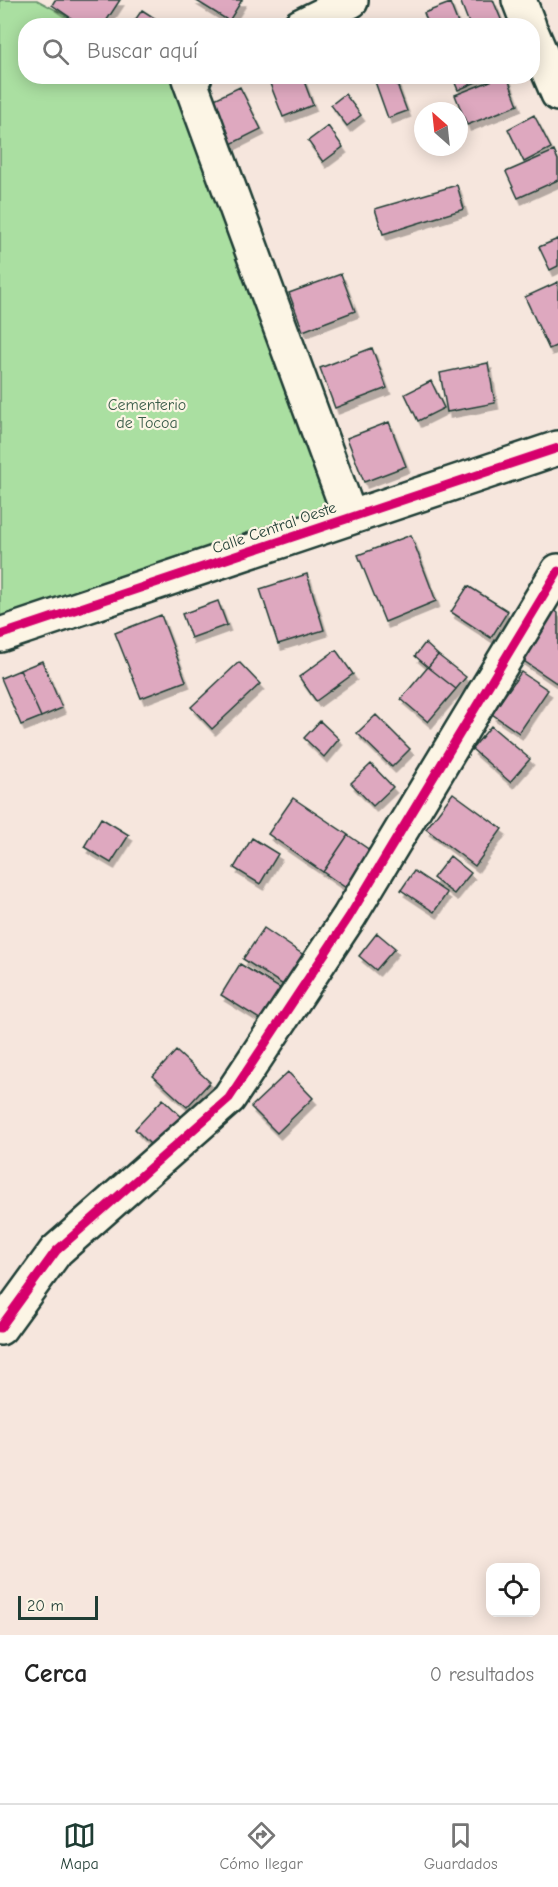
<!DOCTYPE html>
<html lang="es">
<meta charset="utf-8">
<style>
body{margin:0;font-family:"Comic Neue",sans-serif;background:#f6f6f6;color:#222}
.controls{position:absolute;right:18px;bottom:18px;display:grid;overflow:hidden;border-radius:12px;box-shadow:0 3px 15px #0003}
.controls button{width:54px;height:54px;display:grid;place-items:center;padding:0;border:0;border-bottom:2px solid #e0e0e0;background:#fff;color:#222;font:30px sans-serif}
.compass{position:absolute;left:414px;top:102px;width:54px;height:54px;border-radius:50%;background:#fff;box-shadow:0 3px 15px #0003;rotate:333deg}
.scale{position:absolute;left:18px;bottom:15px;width:80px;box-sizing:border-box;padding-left:6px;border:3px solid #1f3d34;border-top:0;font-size:16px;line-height:21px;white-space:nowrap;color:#1f3d34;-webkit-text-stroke:4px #fcf5e5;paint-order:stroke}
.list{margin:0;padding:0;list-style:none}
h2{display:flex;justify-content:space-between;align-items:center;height:78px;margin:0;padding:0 24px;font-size:26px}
h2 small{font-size:20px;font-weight:400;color:#767676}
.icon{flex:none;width:33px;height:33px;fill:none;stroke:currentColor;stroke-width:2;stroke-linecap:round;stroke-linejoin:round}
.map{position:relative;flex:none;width:558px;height:1635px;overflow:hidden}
.search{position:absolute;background:#fff;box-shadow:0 3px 15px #0003;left:18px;right:18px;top:18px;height:66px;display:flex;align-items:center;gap:15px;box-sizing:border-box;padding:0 21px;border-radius:24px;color:#767676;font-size:22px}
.sheet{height:168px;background:#fff}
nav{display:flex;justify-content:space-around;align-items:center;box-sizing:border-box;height:84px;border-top:2px solid #e0e0e0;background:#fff;font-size:16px;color:#767676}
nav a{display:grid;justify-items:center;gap:3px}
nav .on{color:#1f3d34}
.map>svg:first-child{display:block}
.green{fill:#aadfa1;stroke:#648e6a;stroke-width:1.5}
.building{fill:#dea8bf;stroke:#1f3d34;stroke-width:1.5;filter:url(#shadow)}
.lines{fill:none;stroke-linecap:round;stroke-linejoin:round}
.minor-casing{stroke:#1f3d34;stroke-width:38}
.minor{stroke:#fcf5e5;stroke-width:33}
.cycleway-casing{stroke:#fcf5e5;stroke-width:13}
.cycleway{stroke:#d6006c;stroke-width:9}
.labels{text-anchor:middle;stroke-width:4.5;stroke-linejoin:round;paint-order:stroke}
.park-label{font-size:16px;fill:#3b5d4a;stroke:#fcf5e5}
.street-label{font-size:16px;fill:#1f3d34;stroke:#fcf5e5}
</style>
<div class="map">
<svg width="558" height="1635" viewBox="0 0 558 1635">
<defs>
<filter id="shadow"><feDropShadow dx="3.5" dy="6" stdDeviation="0" flood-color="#0004"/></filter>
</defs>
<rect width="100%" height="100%" fill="#f6e6dd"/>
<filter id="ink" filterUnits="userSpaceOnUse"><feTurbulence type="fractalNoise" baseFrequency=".0167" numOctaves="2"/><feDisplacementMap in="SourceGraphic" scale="12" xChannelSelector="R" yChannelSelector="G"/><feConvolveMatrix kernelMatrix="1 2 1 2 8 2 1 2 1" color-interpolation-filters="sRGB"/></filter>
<g filter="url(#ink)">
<path class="green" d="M0,0H37L84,25L26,26V76H177L337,505L0,619Z"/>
<path class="building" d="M55,0H120L103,26H83L52,5Z
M195,0H242L229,21Z
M460,0H493L503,24L470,26Z
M450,3L459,26H429L424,13Z
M142,10L164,24L163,26H131Z
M267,76H302L313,105L283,117Z
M373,76H394L407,111L388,118Z
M452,76H490L458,90Z
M503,76H507L518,105L467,125L455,95Z
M240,87L261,129L229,145L208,102Z
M345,94L361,115L347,126L331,105Z
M534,115L551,148L524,162L508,129Z
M328,126L343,147L323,162L308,141Z
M554,151L558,160V180L518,198L506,172Z
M457,185L464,209L383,234L375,209Z
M558,239V266L550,270L539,247Z
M341,274L355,311L303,331L289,293Z
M558,282V345L549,349L525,297Z
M372,348L387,388L335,408L320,368Z
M488,363L495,403L447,412L440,373Z
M431,381L444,408L418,421L405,394Z
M389,422L406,466L364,482L347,438Z
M411,535L436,601L385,622L358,555Z
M307,574L324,630L278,644L260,589Z
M468,586L508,611L491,638L451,612Z
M218,601L227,625L191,638L182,614Z
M554,610L558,613V684L521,659Z
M161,615L186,681L141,698L115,633Z
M425,643L438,655L428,667L415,656Z
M336,650L353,674L316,701L299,677Z
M438,655L466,677L456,689L428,667Z
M42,661L62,708L41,717L20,670Z
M239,662L260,684L212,729L191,707Z
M428,667L456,689L428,722L401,699Z
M20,670L41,717L21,725L1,678Z
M521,672L548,690L519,733L492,714Z
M376,715L410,749L392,767L357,733Z
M320,721L339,739L324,757L304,738Z
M491,726L530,759L510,782L472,749Z
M371,764L393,787L373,806L351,783Z
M453,793L502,829L475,866L426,829Z
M293,798L348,835L323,872L268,834Z
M101,818L129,835L111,863L84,847Z
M348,835L374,853L349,890L323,872Z
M252,838L278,854L260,884L234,868Z
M450,856L471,873L454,894L433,878Z
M414,871L447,893L434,912L401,890Z
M264,928L314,962L294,992L243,959Z
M377,933L395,948L376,970L359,956Z
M240,964L286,992L266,1023L221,995Z
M176,1051L210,1082L187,1107L153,1076Z
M288,1072L313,1098L277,1133L251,1107Z
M163,1099L185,1120L156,1150L135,1129Z"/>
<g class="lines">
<defs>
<path id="minor" d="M519,0L529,26
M300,26L351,1
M532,33L558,94
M195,76L189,79L350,517
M0,635L558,448
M0,1328L56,1251L229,1098L349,917L558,571"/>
</defs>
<use href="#minor" class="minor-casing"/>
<use href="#minor" class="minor"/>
<defs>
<path id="cycleway" d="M0,635L558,448
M0,1328L56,1251L229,1098L349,917L558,571"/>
</defs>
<use href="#cycleway" class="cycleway-casing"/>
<use href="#cycleway" class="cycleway"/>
</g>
</g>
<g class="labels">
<g class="park-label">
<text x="147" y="410">Cementerio<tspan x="147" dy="18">de Tocoa</tspan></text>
</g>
<g class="street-label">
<text transform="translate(274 527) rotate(-19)" y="6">Calle Central Oeste</text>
</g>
</g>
</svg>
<div class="controls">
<button><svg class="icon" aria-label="locate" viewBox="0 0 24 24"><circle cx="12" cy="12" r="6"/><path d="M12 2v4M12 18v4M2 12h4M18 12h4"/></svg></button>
</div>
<svg class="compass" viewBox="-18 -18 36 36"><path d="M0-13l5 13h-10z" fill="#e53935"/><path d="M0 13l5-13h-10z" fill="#767676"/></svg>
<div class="scale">20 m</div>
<div class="search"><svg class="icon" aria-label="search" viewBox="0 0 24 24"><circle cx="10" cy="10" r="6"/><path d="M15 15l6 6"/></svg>Buscar aquí</div>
</div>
<section class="sheet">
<h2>Cerca<small>0 resultados</small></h2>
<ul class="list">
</ul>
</section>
<nav>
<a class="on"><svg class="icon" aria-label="map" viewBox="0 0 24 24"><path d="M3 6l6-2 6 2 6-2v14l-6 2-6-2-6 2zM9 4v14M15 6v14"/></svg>Mapa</a>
<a><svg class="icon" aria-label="directions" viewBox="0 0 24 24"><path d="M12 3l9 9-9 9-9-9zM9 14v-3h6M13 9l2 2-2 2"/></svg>Cómo llegar</a>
<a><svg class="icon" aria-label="saved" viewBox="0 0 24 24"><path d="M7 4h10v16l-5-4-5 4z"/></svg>Guardados</a>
</nav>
